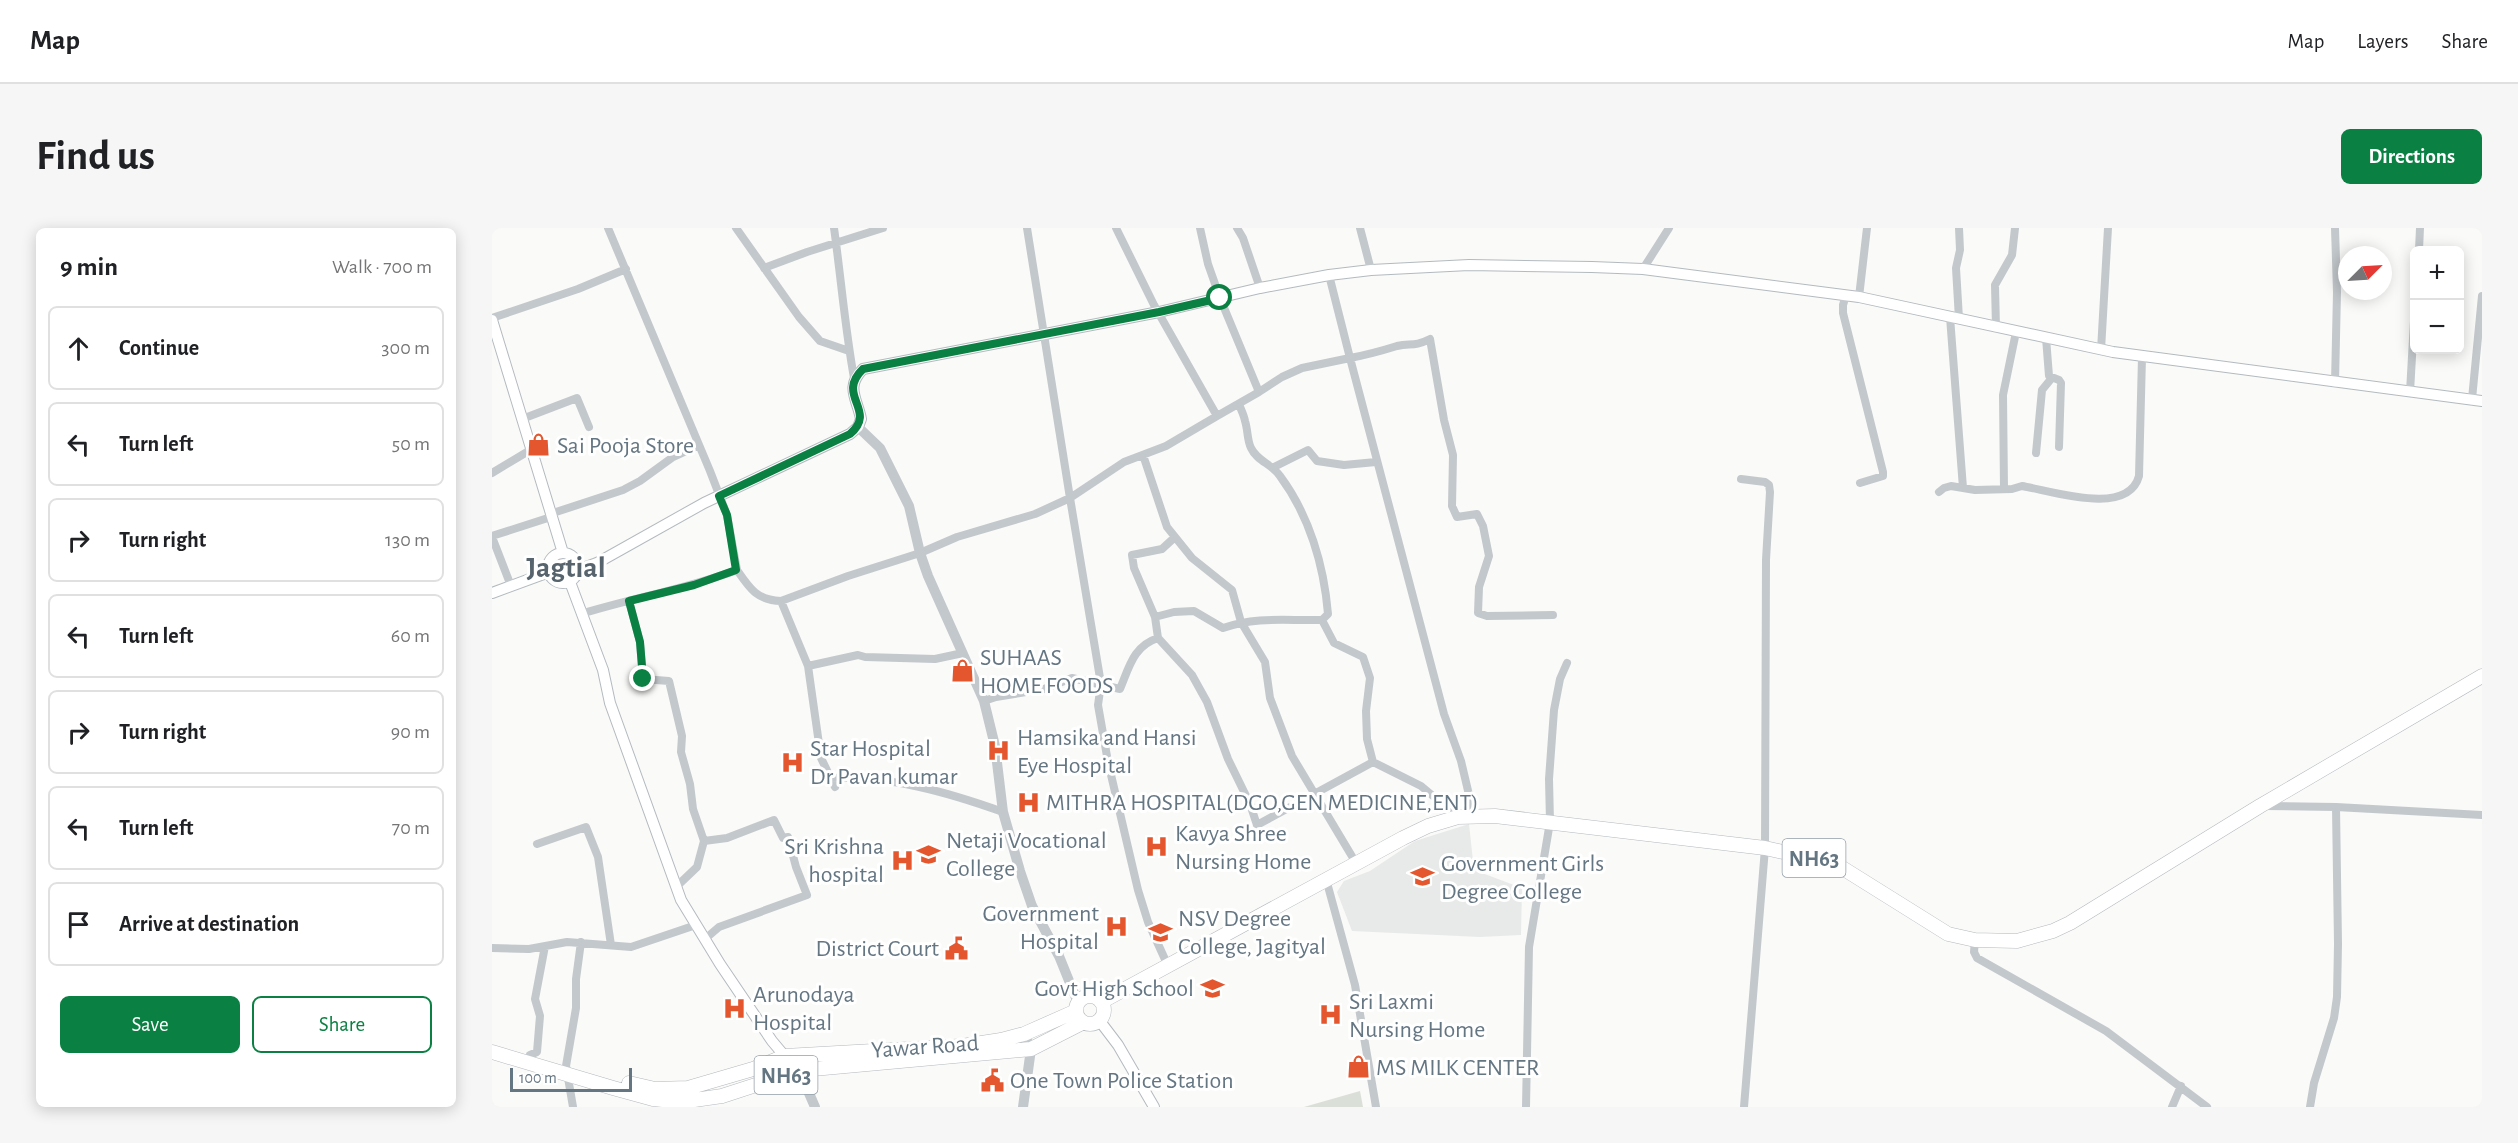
<!DOCTYPE html>
<meta charset="utf-8">
<style>
body{margin:0;font-family:"Alegreya Sans",sans-serif;background:#f6f6f6;color:#202124}
.controls{position:absolute;right:18px;top:18px;display:grid;overflow:hidden;border-radius:9px;box-shadow:0 3px 15px #0003}
.controls button{width:54px;height:54px;display:grid;place-items:center;padding:0;border:0;border-bottom:2px solid #e0e0e0;background:#fff;color:#202124;font:30px sans-serif}
.compass{position:absolute;left:1846px;top:18px;width:54px;height:54px;border-radius:50%;background:#fff;box-shadow:0 3px 15px #0003;rotate:66deg}
.scale{position:absolute;left:18px;bottom:15px;width:122px;box-sizing:border-box;padding-left:6px;border:3px solid #657683;border-top:0;font-size:16px;line-height:21px;white-space:nowrap;color:#657683;-webkit-text-stroke:4px #fff;paint-order:stroke}
.stop{position:absolute;width:18px;height:18px;margin:-14px;border:4px solid #0b8043;border-radius:50%;background:#fff}
.stop.end{background:#0b8043;border-color:#fff;box-shadow:0 2px 6px #0008}
.list{margin:0;padding:0;list-style:none}
h2{display:flex;justify-content:space-between;align-items:center;height:78px;margin:0;padding:0 24px;font-size:26px}
h2 small{font-size:20px;font-weight:400;color:#757577}
.list li{display:grid;grid-template-columns:39px 1fr auto;gap:18px;align-items:center;box-sizing:border-box;height:84px;margin:0 12px 12px;padding:0 12px;border:2px solid #e0e0e0;border-radius:9px}
.list b{display:block;font-size:22px;white-space:nowrap}
.list em{font-size:20px;font-style:normal;color:#757577}
.actions{display:flex;gap:12px;padding:18px 24px}
.actions a{flex:1;padding:14px 0;border:2px solid #0b8043;border-radius:9px;text-align:center;font-size:21px;color:#0b8043}
.actions .main{background:#0b8043;color:#fff}
.icon{flex:none;width:33px;height:33px;fill:none;stroke:currentColor;stroke-width:2;stroke-linecap:round;stroke-linejoin:round}
.map{position:relative;flex:none;width:1990px;height:879px;overflow:hidden;border-radius:9px}
header{display:flex;align-items:center;gap:36px;box-sizing:border-box;height:84px;padding:0 30px;background:#fff;border-bottom:2px solid #e0e0e0}
header strong{font-size:28px}
nav{display:flex;gap:33px;margin-inline-start:auto;font-size:21px}
.intro{display:flex;align-items:center;justify-content:space-between;box-sizing:border-box;height:144px;padding:0 36px}
h1{margin:0;font-size:42px}
.button{padding:15px 27px;border-radius:9px;background:#0b8043;color:#fff;font-size:21px;font-weight:700}
main{display:flex;gap:36px;padding:0 36px}
aside{flex:1;background:#fff;border-radius:9px;box-shadow:0 3px 15px #0003}
.map>svg:first-child{display:block}
.built{fill:#e8e9e9}
.green{fill:#dadfd7}
.lines{fill:none;stroke-linecap:round;stroke-linejoin:round}
.secondary-casing{stroke:#b3babf;stroke-width:12}
.trunk-casing{stroke:#b4b9bd;stroke-width:15}
.minor{stroke:#c3c8cc;stroke-width:8}
.tertiary{stroke:#c3c8cc;stroke-width:10}
.secondary{stroke:#fff;stroke-width:10}
.trunk{stroke:#fff;stroke-width:14}
.route{stroke:#0b8043;stroke-width:8}
.labels{text-anchor:middle;stroke-width:6;stroke-linejoin:round;paint-order:stroke}
.shield{fill:#fff;stroke:#939fa8;stroke-width:1.5}
.shield-label{font-size:22px;font-weight:bold;fill:#657683}
.poi-label{font-size:24px;fill:#657683;stroke:#fff;text-anchor:start}
.street-label{font-size:24px;fill:#657683;stroke:#fff}
.district-label{font-size:30px;font-weight:bold;fill:#57646e;stroke:#fff}
</style>
<header>
<strong>Map</strong>
<nav><a>Map</a><a>Layers</a><a>Share</a></nav>
</header>
<div class="intro"><h1>Find us</h1><a class="button">Directions</a></div>
<main>
<aside>
<h2>9 min<small>Walk · 700 m</small></h2>
<ul class="list">
<li><svg class="icon" aria-label="ahead" viewBox="0 0 24 24"><path d="M12 20V5M6 11l6-6 6 6"/></svg><div><b>Continue</b></div><em>300 m</em></li>
<li><svg class="icon" aria-label="left" viewBox="0 0 24 24"><path d="M17 20v-9H6M10 6l-5 5 5 5"/></svg><div><b>Turn left</b></div><em>50 m</em></li>
<li><svg class="icon" aria-label="right" viewBox="0 0 24 24"><path d="M7 20v-9h11M14 6l5 5-5 5"/></svg><div><b>Turn right</b></div><em>130 m</em></li>
<li><svg class="icon" aria-label="left" viewBox="0 0 24 24"><path d="M17 20v-9H6M10 6l-5 5 5 5"/></svg><div><b>Turn left</b></div><em>60 m</em></li>
<li><svg class="icon" aria-label="right" viewBox="0 0 24 24"><path d="M7 20v-9h11M14 6l5 5-5 5"/></svg><div><b>Turn right</b></div><em>90 m</em></li>
<li><svg class="icon" aria-label="left" viewBox="0 0 24 24"><path d="M17 20v-9H6M10 6l-5 5 5 5"/></svg><div><b>Turn left</b></div><em>70 m</em></li>
<li><svg class="icon" aria-label="arrive" viewBox="0 0 24 24"><path d="M6 21V4h12l-3 4 3 4H6"/></svg><div><b>Arrive at destination</b></div></li>
</ul>
<div class="actions"><a class="main">Save</a><a>Share</a></div>
</aside>
<div class="map">
<svg width="1990" height="879" viewBox="0 0 1990 879">
<rect width="100%" height="100%" fill="#fafaf8"/>
<path class="built" d="M977,596L982,642L1030,660L1029,707L988,709L860,703L845,664L852,653L878,643L923,613Z"/>
<path class="green" d="M868,863L871,879H812Z"/>
<g class="lines">
<defs>
<path id="secondary" d="M0,92L71,325
M56 340a15 15 0 1 1 30 0a15 15 0 1 1-30 0Z
M86,342L105,335L212,275L358,206L366,199L369,191C365,170 353,159 371,141L667,84L768,60L837,47L879,42L977,37L1100,39L1151,41L1367,69L1621,124L1990,173
M78,354L111,442L118,475L189,672L228,736L280,813L296,832L310,842
M0,365L57,344
M607,792L626,817L662,879"/>
<path id="trunk" d="M584 782a14 14 0 1 1 28 0a14 14 0 1 1-28 0Z
M609,774L911,610L936,598L966,589L1003,588L1273,620L1344,636L1456,706L1483,712L1525,713L1561,703L1578,695L1768,578L1990,448
M0,824L121,860L161,871L189,874L230,868L310,842L539,821L590,795
M137,855L163,861L196,860L261,841L293,828L470,818L509,812L532,806L584,783"/>
</defs>
<use href="#secondary" class="secondary-casing"/>
<use href="#trunk" class="trunk-casing"/>
<path class="minor" d="M244,0L307,89L328,113L357,123
M342,0C349,50 353,100 362,150
M624,0L662,77L725,188L674,218L632,234L578,270L609,456L606,477L616,534L646,662L656,694L676,738
M708,0L716,36L728,70L767,164L725,188
M745,0L751,10L768,60
M868,0L879,42
M1927,22L1928,0
M272,40L315,24L391,0
M1151,41L1177,0
M1354,67L1351,77V85L1391,244V248L1368,255
M1367,69L1375,0
M1458,89L1471,260
M0,90L86,61L134,41
M1467,91L1464,40L1468,22L1467,0
M1504,100L1503,57L1520,27L1523,0
M1554,110L1557,148L1567,152L1569,155L1567,219
M1609,122L1616,0
M1843,155L1845,64L1843,0
M767,164L790,149L810,140L858,130L837,47
M1918,164L1922,93
M1980,171L1990,68
M747,176C749,182 752,187 753,193C756,202 755,212 759,220C765,233 780,236 788,248C817,287 832,337 836,386L830,392
M30,191L85,170L97,199
M1544,225L1550,162L1559,151
M651,227L675,299L700,330L740,362L749,394L773,434L778,470L800,528L864,635
M782,239L816,222L825,233L852,237L884,234
M0,245L40,221
M1249,251L1273,254L1277,257L1278,264L1274,332L1273,620L1252,879
M1512,261L1511,167L1524,104
M1447,264L1452,260L1459,258L1483,262L1520,261L1530,258C1560,263 1636,289 1647,248L1650,129
M58,286L131,262L148,253L181,229L207,217
M0,308L59,289
M0,309L19,358
M245,342C258,361 265,372 289,373L316,438L329,530L343,559
M137,373L148,414L151,451L177,453L190,508L189,524L198,556L201,581L212,613
M289,373L356,348L428,325L465,309L543,286L578,270L535,0
M89,386C141,370 194,361 245,342L235,287L218,243L116,0
M663,389L682,384L702,383L731,400C766,388 795,393 830,392L842,415L871,429L878,450L874,483L875,511L881,534L765,597L758,576L736,531L715,474L700,447L666,410L663,389L642,340L640,327L670,321L683,309
M316,438L366,427L373,429L443,431L471,425
M492,473L504,469L552,461L580,450L628,461C637,440 641,418 666,410
M881,534L929,558L966,589
M339,550C399,548 455,564 511,584
M1772,578L1844,579L1990,587
M982,588L969,533L952,486L858,130C874,127 889,123 905,118C919,115 922,119 938,111L952,192L961,227L960,278L965,289L985,286L991,298L997,328L987,359L986,385L995,388L1061,387
M45,616L94,599L106,629L119,717
M834,651L863,757L884,879
M184,659L205,639L212,613L235,610L282,592L291,610L296,609L304,639L315,667L227,699L213,711
M1483,712L1482,724L1485,730L1614,803L1715,879
M0,720L37,721L75,714L139,719L204,697
M38,827L45,824L48,788L43,771L53,718
M81,879L74,838L84,780V751L89,714
M1034,879L1037,719L1058,594L1057,551L1062,482L1068,451L1075,435
M1680,879L1689,858
M1818,879L1822,855L1842,790L1845,769L1846,716L1844,579"/>
<path class="tertiary" d="M366,199L388,220L417,278L428,325L436,348L492,473L503,518L511,584L528,643L540,678L567,728L586,775
M310,842V849L323,879
M531,879L539,821L532,806"/>
<use href="#secondary" class="secondary"/>
<use href="#trunk" class="trunk"/>
</g>
<g class="lines">
<path class="route" d="M151,451L148,414L137,373L202,357L244,342L235,287L227,268L358,206C386,182 343,168 371,141L667,84L728,70"/>
</g>
<defs>
<symbol id="shop-bare" viewBox="-9 -9 18 18"><path d="M-5-2.5h2.3a2.7 3.5 0 0 1 5.4 0H5L5.5 6h-11ZM-1.5-2.5h3a1.5 2.3 0 0 0-3 0Z" fill="#e4572e" stroke="#fff" stroke-width="2.5" paint-order="stroke"/></symbol>
<symbol id="hospital-bare" viewBox="-9 -9 18 18"><path d="M-5-5h3v3.5h4V-5h3V5h-3V1.5h-4V5h-3Z" fill="#e4572e" stroke="#fff" stroke-width="2.5" paint-order="stroke"/></symbol>
<symbol id="university-bare" viewBox="-9 -9 18 18"><path d="M0-5L7-2L0 1L-7-2ZM-4 1L0 2.5L4 1V4Q0 6-4 4Z" fill="#e4572e" stroke="#fff" stroke-width="2.5" paint-order="stroke"/></symbol>
<symbol id="civic-bare" viewBox="-9 -9 18 18"><path d="M-.6-6.5H3V-4.5H.6V-3L4-1V1h2V6H-6V1h2V-1L-.6-3ZM-1.2 2.5V6h2.4V2.5Z" fill="#e4572e" stroke="#fff" stroke-width="2.5" paint-order="stroke"/></symbol>
<symbol id="school-bare" viewBox="-9 -9 18 18"><path d="M0-5L7-2L0 1L-7-2ZM-4 1L0 2.5L4 1V4Q0 6-4 4Z" fill="#e4572e" stroke="#fff" stroke-width="2.5" paint-order="stroke"/></symbol>
</defs>
<g fill-rule="evenodd">
<use href="#shop-bare" x="30" y="200" width="33" height="33"/>
<use href="#shop-bare" x="454" y="426" width="33" height="33"/>
<use href="#hospital-bare" x="490" y="506" width="33" height="33"/>
<use href="#hospital-bare" x="284" y="518" width="33" height="33"/>
<use href="#hospital-bare" x="520" y="558" width="33" height="33"/>
<use href="#hospital-bare" x="648" y="602" width="33" height="33"/>
<use href="#university-bare" x="420" y="610" width="33" height="33"/>
<use href="#hospital-bare" x="394" y="616" width="33" height="33"/>
<use href="#university-bare" x="914" y="632" width="33" height="33"/>
<use href="#hospital-bare" x="608" y="682" width="33" height="33"/>
<use href="#university-bare" x="652" y="688" width="33" height="33"/>
<use href="#civic-bare" x="448" y="704" width="33" height="33"/>
<use href="#school-bare" x="704" y="744" width="33" height="33"/>
<use href="#hospital-bare" x="226" y="764" width="33" height="33"/>
<use href="#hospital-bare" x="822" y="770" width="33" height="33"/>
<use href="#shop-bare" x="850" y="822" width="33" height="33"/>
<use href="#civic-bare" x="484" y="836" width="33" height="33"/>
</g>
<g class="labels">
<g class="shield">
<rect x="1290.5" y="611" width="63" height="38" rx="4.5"/>
<rect x="262.5" y="828" width="63" height="38" rx="4.5"/>
</g>
<g class="shield-label">
<text x="1322" y="638">NH63</text>
<text x="294" y="855">NH63</text>
</g>
<g class="poi-label">
<text x="65" y="225">Sai Pooja Store</text>
<text x="488" y="437">SUHAAS<tspan x="488" dy="28">HOME FOODS</tspan></text>
<text x="525" y="517">Hamsika and Hansi<tspan x="525" dy="28">Eye Hospital</tspan></text>
<text x="318" y="528">Star Hospital<tspan x="318" dy="28">Dr Pavan kumar</tspan></text>
<text x="554" y="582">MITHRA HOSPITAL(DGO,GEN MEDICINE,ENT)</text>
<text x="683" y="613">Kavya Shree<tspan x="683" dy="28">Nursing Home</tspan></text>
<text x="454" y="620">Netaji Vocational<tspan x="454" dy="28">College</tspan></text>
<text x="392" y="626" text-anchor="end">Sri Krishna<tspan x="392" dy="28">hospital</tspan></text>
<text x="949" y="643">Government Girls<tspan x="949" dy="28">Degree College</tspan></text>
<text x="607" y="693" text-anchor="end">Government<tspan x="607" dy="28">Hospital</tspan></text>
<text x="686" y="698">NSV Degree<tspan x="686" dy="28">College, Jagityal</tspan></text>
<text x="447" y="728" text-anchor="end">District Court</text>
<text x="702" y="768" text-anchor="end">Govt High School</text>
<text x="261" y="774">Arunodaya<tspan x="261" dy="28">Hospital</tspan></text>
<text x="857" y="781">Sri Laxmi<tspan x="857" dy="28">Nursing Home</tspan></text>
<text x="884" y="847">MS MILK CENTER</text>
<text x="518" y="860">One Town Police Station</text>
</g>
<g class="street-label">
<text transform="translate(433 818) rotate(-4)" y="8">Yawar Road</text>
</g>
<g class="district-label">
<text x="74" y="349">Jagtial</text>
</g>
</g>
</svg>
<div class="controls">
<button>+</button>
<button>−</button>
</div>
<svg class="compass" viewBox="-18 -18 36 36"><path d="M0-13l5 13h-10z" fill="#e53935"/><path d="M0 13l5-13h-10z" fill="#757577"/></svg>
<div class="scale">100 m</div>
<div class="stop" style="left:728px;top:70px"></div>
<div class="stop end" style="left:151px;top:451px"></div>
</div>
</main>
